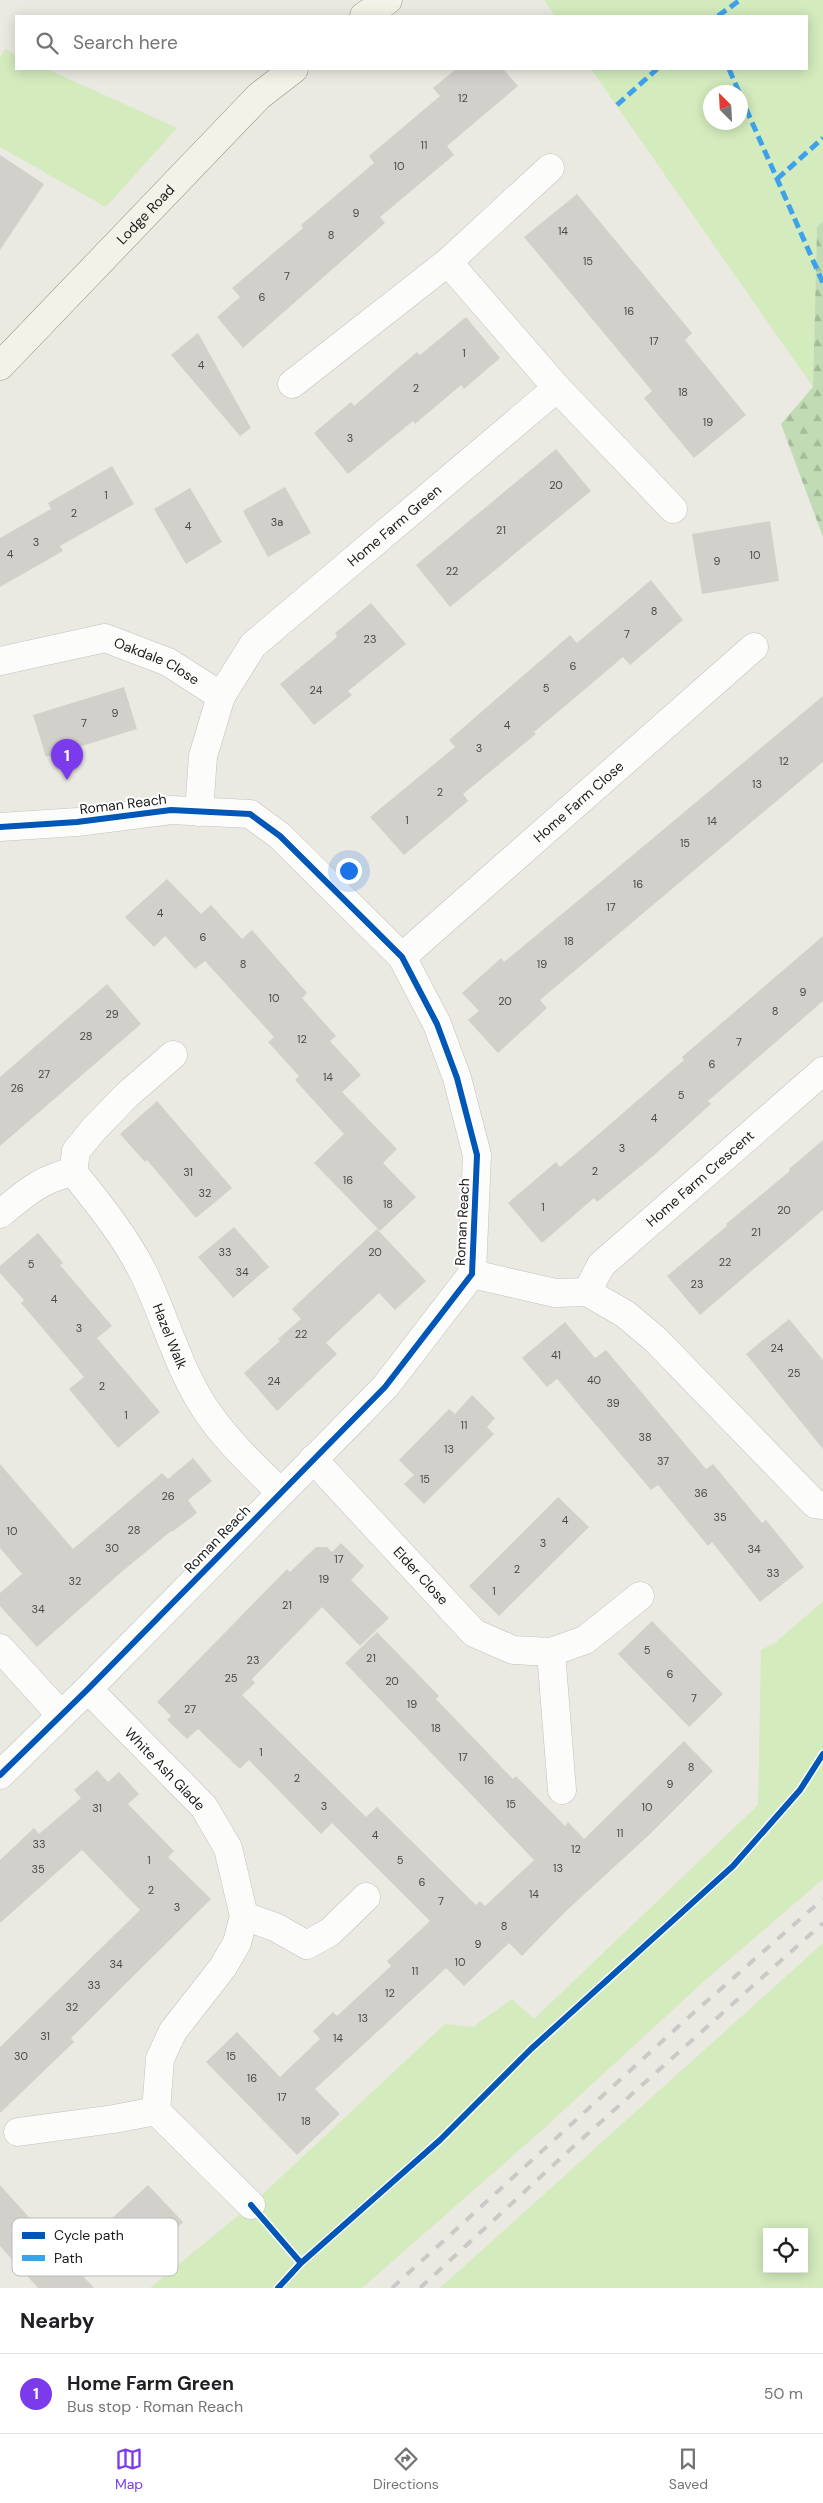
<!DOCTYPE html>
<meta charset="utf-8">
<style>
body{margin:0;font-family:"DM Sans",sans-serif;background:#f6f6f6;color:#202124}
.controls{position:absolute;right:15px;bottom:15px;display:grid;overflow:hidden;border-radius:0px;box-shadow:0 2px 12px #0003}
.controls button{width:45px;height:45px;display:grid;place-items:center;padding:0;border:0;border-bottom:1px solid #e0e0e0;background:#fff;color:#202124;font:25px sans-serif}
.compass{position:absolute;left:703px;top:85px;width:45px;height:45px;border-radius:50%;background:#fff;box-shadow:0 2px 12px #0003;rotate:336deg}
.you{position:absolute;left:348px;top:870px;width:18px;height:18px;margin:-12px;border:4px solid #fff;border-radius:50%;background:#1a73e8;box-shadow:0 0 0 8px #1a73e833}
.badge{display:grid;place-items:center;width:32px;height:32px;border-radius:50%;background:#7c3aed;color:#fff;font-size:16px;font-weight:700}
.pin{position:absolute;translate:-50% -41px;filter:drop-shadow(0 1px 2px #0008)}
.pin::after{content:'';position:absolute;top:26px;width:18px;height:15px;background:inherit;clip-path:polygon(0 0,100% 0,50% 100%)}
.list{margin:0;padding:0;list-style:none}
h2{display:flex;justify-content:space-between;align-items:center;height:65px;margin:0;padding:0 20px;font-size:21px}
h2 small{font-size:16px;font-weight:400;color:#757577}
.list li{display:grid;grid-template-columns:32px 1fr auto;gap:15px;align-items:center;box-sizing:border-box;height:80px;padding:0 20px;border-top:1px solid #e0e0e0}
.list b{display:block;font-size:19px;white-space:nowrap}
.list p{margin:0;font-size:16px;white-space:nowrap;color:#757577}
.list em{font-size:16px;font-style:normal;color:#757577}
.icon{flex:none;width:28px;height:28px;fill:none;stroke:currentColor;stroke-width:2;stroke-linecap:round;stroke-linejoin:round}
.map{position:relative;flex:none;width:823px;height:2288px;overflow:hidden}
.search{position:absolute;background:#fff;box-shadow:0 2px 12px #0003;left:15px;right:15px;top:15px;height:55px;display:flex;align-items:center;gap:12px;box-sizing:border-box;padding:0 18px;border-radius:0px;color:#757577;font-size:19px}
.sheet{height:145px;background:#fff}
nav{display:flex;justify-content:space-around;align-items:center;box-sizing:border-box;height:70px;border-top:1px solid #e0e0e0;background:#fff;font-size:14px;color:#757577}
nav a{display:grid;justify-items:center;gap:2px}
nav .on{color:#7c3aed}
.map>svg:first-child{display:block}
.grass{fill:#d3ebbd;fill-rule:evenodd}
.forest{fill:url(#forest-firs)}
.building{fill:#d2d0cb}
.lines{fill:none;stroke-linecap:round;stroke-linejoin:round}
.street-casing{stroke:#c2c2bf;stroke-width:29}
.secondary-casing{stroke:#90947b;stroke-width:29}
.street{stroke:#fcfcfb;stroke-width:28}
.secondary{stroke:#f2f2e8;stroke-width:28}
.rail{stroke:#c9c9c8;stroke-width:4;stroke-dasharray:10 10;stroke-linecap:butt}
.quiet{stroke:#3da2ea;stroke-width:5;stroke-dasharray:10 5;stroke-linecap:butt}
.cycleway-casing{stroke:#fff;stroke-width:9}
.cycleway{stroke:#0057b8;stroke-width:6}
.labels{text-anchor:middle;stroke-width:4;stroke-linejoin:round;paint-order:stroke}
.number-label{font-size:11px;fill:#4a4948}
.street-label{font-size:14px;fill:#1b1b1b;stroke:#fff}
.key{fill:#fff;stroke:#bbb;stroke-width:1}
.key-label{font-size:14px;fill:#1b1b1b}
</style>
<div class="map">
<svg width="823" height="2288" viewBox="0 0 823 2288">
<defs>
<pattern id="forest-firs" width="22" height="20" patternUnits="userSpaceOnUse" patternTransform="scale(1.25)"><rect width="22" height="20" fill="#c1dcb5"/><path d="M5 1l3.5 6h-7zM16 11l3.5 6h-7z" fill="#a5bc9b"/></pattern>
</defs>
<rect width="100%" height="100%" fill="#eae9e2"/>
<path class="grass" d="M544,0H823V221L817,227L813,387L591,69H807V16H555ZM710,92H740V122H710Z
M5,49L16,55V69H47L177,128L106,207L0,147V57Z
M823,1601V1879L701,1984L541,2131L362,2288H150L251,2205L445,2024L473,2027L512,1999L534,2019L758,1805L761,1650L775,1643Z
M823,1943V2288H440ZM767,2232H804V2269H767Z"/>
<path class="forest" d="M823,221V537L781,424L813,387L817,227Z"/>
<path class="building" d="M456,69H503L518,86L447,146L454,155L380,217L385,223L243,348L217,317L240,297L232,288L303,228L301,225L374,163L369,156L440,96L433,88Z
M0,155L44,184L0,250Z
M577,194L692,333L685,340L746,415L694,458L644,398L652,391L524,237Z
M466,317L500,358L464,389L461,385L415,424L413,421L348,474L314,433L351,402L354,406L417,352L420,355Z
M198,333L251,428L240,436L171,355Z
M556,449L591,491L450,607L416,565Z
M112,466L134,504L60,546L63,551L0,587V538L51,509L48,503Z
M285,487L311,533L268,557L243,511Z
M190,488L222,542L186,564L154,509Z
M770,521L779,581L702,594L692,534Z
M651,580L683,620L630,665L623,657L577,696L534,732L536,734L463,794L468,801L404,855L370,817L455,747L449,740L570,635L577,643Z
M371,603L406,644L348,691L352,695L314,725L280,684L337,637L335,633Z
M124,687L137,729L46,757L33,715Z
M823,696V762L540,1000L547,1008L498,1053L468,1020L479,1011L462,993L501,958L504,962L609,875Z
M167,879L201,914L211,905L242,939L252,930L307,993L302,998L336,1036L330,1041L361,1075L342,1092L397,1149L383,1163L416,1197L380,1231L314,1163L344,1134L295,1080L299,1076L268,1042L274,1037L205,961L195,969L165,936L154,947L125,917Z
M823,936V1001L708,1101L711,1104L652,1157L597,1202L594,1198L542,1243L508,1203L556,1162L560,1167L593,1139L684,1060L682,1057Z
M107,984L141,1024L0,1146V1077Z
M157,1101L232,1188L196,1218L147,1160L145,1162L120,1134Z
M823,1140V1210L700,1315L667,1276L727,1226L726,1224L790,1171L789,1169Z
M234,1227L269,1267L233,1298L198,1257Z
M377,1229L426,1281L395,1310L379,1293L326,1343L337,1354L277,1411L244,1373L280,1341L278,1339L301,1319L292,1309Z
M38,1233L63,1263L60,1265L112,1326L97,1338L160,1412L118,1448L69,1389L84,1377L21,1303L24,1300L0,1273V1266Z
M789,1319L823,1360V1449L746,1354Z
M565,1322L595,1358L606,1350L706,1469L713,1464L762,1523L766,1520L804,1567L760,1602L712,1542L708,1546L658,1485L651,1490L557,1379L547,1387L522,1358Z
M472,1395L495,1418L487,1427L494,1434L424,1504L404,1484L414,1475L399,1460L449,1409L455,1414Z
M193,1458L212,1481L188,1500L197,1513L172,1532L171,1531L118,1575L37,1647L0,1606V1593L22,1574L0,1548V1464L73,1549L162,1473L168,1479Z
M558,1497L589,1527L499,1616L469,1586Z
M341,1543L364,1566L351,1580L389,1618L360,1646L322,1607L252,1679L255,1683L242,1695L366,1817L377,1807L476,1905L480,1901L485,1906L534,1860L345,1663L377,1632L439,1696L436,1699L513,1779L516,1776L565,1826L568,1822L584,1839L684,1741L713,1771L649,1835L565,1912L522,1956L509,1943L464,1986L446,1968L363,2045L315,2089L340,2114L297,2155L206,2062L237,2032L280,2077L320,2039L313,2031L333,2012L337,2016L391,1966L387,1961L430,1921L332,1823L321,1834L249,1760L240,1769L198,1729L187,1739L167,1720L171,1716L157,1702L287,1569L290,1572L316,1547H327L332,1552Z
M652,1621L723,1694L689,1727L618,1654Z
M97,1770L108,1782L119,1772L139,1794L128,1804L174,1851L168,1857L211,1899L71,2038L74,2042L0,2113V2047L140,1910L82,1850L0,1923V1860L34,1828L39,1834L81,1798L74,1790Z
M0,2185L43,2233L94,2288H38L0,2246Z
M148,2185L183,2222L143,2259L108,2222Z"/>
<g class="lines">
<defs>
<g id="street">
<path d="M448,262L550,168"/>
<path d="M292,384L448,262L557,388"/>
<path id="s1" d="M0,661L105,638L168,662L221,696"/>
<path id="s2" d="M199,812L203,756L221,696L253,645L557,388L673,509"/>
<path d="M0,827L77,822L171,810L250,814L280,836L402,957L437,1024L457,1078L477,1155L472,1274L385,1387L88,1689L0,1775"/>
<path id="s3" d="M402,957L754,647"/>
<path id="s4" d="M73,1172C99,1204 124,1235 143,1272C166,1319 179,1373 210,1416C230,1444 256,1468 280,1492"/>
<path d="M0,1214C26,1193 40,1179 73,1172L76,1151L93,1130L127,1095L173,1055"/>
<path d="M472,1274L555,1293L587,1292L625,1314L655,1339L815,1504L823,1505"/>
<path id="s5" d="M587,1292L601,1265L823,1071"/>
<path id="s6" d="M313,1459L474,1633L513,1650L551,1652L585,1640L640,1596"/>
<path d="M0,1648L60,1714"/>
<path d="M551,1652L562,1790"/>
<path d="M244,1916L275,1927L307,1945L330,1932L366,1897"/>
<path d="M156,2111L251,2205"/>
<path d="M18,2132L114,2119L156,2111L160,2059L165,2048L173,2031L223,1967L237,1943L244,1916L228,1848L204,1807L88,1689"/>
</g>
<g id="secondary">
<path d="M364,16L388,0"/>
<path id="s7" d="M0,366L259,96L294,69"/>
</g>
</defs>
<use href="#street" class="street-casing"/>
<use href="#secondary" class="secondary-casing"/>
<use href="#street" class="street"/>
<use href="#secondary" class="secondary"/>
<path class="rail" d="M392,2288L681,2024L823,1899
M420,2288L574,2146L823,1923"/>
<path class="quiet" d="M718,16L740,0
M729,69L739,92
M740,95L823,283
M617,105L657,69
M777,179L823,138"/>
<defs>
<path id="cycleway" d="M0,827L77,822L171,810L250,814L280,836L402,957L437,1024L457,1078L477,1155L472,1274L385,1387L88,1689L0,1775
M251,2205L301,2263
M278,2288L301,2263L440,2140L531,2049L733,1866L800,1790L823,1754"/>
</defs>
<use href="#cycleway" class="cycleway-casing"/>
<use href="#cycleway" class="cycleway"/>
</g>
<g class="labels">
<g class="number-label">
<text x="463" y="102">12</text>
<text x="424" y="149">11</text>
<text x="399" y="170">10</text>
<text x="356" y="217">9</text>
<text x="563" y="235">14</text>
<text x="331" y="239">8</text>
<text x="588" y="265">15</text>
<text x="287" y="280">7</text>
<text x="262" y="301">6</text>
<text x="629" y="315">16</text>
<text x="654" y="345">17</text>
<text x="464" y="357">1</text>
<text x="201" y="369">4</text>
<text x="416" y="392">2</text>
<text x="683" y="396">18</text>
<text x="708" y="426">19</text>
<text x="350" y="442">3</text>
<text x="556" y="489">20</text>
<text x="106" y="499">1</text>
<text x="74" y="517">2</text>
<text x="277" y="526">3a</text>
<text x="188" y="530">4</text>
<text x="501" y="534">21</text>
<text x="36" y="546">3</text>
<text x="10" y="558">4</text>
<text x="755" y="559">10</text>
<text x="717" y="565">9</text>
<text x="452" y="575">22</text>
<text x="654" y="615">8</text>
<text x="627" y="638">7</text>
<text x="370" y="643">23</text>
<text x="573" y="670">6</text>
<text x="546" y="692">5</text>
<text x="316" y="694">24</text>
<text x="115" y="717">9</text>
<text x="84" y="727">7</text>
<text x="507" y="729">4</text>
<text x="479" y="752">3</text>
<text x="784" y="765">12</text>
<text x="757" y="788">13</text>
<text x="440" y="796">2</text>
<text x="407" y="824">1</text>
<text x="712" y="825">14</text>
<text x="685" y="847">15</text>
<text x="638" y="888">16</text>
<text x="611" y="911">17</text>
<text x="160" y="917">4</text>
<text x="203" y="941">6</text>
<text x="569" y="945">18</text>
<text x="243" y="968">8</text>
<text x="542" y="968">19</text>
<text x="803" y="996">9</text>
<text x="274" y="1002">10</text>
<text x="505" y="1005">20</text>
<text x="775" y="1015">8</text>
<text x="112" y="1018">29</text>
<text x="86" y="1040">28</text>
<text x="302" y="1043">12</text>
<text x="739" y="1046">7</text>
<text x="712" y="1068">6</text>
<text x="44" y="1078">27</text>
<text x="328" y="1081">14</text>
<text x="17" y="1092">26</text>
<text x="681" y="1099">5</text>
<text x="654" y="1122">4</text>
<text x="622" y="1152">3</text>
<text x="595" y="1175">2</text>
<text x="188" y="1176">31</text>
<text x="348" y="1184">16</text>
<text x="205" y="1197">32</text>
<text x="388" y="1208">18</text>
<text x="543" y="1211">1</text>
<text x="784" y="1214">20</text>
<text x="756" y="1236">21</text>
<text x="225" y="1256">33</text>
<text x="375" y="1256">20</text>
<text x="725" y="1266">22</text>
<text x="31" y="1268">5</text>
<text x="242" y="1276">34</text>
<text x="697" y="1288">23</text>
<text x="54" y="1303">4</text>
<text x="79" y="1332">3</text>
<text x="301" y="1338">22</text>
<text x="777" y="1352">24</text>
<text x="556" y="1359">41</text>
<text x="794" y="1377">25</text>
<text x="594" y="1384">40</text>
<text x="274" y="1385">24</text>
<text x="102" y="1390">2</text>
<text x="613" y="1407">39</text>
<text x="126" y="1419">1</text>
<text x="464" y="1429">11</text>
<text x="645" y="1441">38</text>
<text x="449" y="1453">13</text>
<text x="663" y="1465">37</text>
<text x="425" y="1483">15</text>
<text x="701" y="1497">36</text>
<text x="168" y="1500">26</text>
<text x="720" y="1521">35</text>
<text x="565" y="1524">4</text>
<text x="134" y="1534">28</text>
<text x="12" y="1535">10</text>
<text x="543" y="1547">3</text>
<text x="112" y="1552">30</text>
<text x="754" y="1553">34</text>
<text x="339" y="1563">17</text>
<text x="517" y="1573">2</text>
<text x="773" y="1577">33</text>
<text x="324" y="1583">19</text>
<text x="75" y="1585">32</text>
<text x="494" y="1595">1</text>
<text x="287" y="1609">21</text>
<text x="38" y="1613">34</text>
<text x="647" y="1654">5</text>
<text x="371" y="1662">21</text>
<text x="253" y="1664">23</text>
<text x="670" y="1678">6</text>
<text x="231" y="1682">25</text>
<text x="392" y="1685">20</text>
<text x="694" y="1702">7</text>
<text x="412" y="1708">19</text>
<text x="190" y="1713">27</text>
<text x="436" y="1732">18</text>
<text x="261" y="1756">1</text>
<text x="463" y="1761">17</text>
<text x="691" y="1771">8</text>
<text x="297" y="1782">2</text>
<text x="489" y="1784">16</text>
<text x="670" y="1788">9</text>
<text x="511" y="1808">15</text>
<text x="324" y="1810">3</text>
<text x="647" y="1811">10</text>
<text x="97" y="1812">31</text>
<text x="620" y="1837">11</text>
<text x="375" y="1839">4</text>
<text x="39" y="1848">33</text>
<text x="576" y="1853">12</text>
<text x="149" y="1864">1</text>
<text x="400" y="1864">5</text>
<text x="558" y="1872">13</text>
<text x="38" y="1873">35</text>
<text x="422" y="1886">6</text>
<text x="151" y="1894">2</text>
<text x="534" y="1898">14</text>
<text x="441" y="1905">7</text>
<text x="177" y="1911">3</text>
<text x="504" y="1930">8</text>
<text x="478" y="1948">9</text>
<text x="460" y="1966">10</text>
<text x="116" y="1968">34</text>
<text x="415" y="1975">11</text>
<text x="94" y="1989">33</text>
<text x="390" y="1997">12</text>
<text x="72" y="2011">32</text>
<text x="363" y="2022">13</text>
<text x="45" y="2040">31</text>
<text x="338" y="2042">14</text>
<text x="21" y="2060">30</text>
<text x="231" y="2060">15</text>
<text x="252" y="2082">16</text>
<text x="282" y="2101">17</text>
<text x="306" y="2125">18</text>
</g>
<g class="street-label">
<text dy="5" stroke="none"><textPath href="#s7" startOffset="210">Lodge Road</textPath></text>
<text dy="5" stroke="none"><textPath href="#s2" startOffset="364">Home Farm Green</textPath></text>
<text dy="5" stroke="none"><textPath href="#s1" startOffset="164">Oakdale Close</textPath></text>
<text dy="5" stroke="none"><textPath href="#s3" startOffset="235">Home Farm Close</textPath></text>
<text transform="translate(123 804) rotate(-7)" y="5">Roman Reach</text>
<text dy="5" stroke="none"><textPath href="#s5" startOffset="162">Home Farm Crescent</textPath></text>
<text transform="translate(462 1222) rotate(-87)" y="5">Roman Reach</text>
<text dy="5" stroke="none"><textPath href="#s4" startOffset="192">Hazel Walk</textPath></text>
<text transform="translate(217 1539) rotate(-46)" y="5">Roman Reach</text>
<text dy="5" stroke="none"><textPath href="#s6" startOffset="159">Elder Close</textPath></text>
<text transform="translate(165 1769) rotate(46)" y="5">White Ash Glade</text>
</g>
</g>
<rect x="12" y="2218" width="166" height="58" rx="8" class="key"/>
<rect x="22" y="2232" width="23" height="7" fill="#0057b8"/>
<rect x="22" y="2255" width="23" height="6" fill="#3da2ea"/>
<g class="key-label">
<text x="54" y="2240">Cycle path</text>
<text x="54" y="2263">Path</text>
</g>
</svg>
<div class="controls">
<button><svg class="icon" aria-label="locate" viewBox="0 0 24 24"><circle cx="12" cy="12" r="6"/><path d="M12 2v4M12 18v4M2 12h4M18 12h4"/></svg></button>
</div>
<svg class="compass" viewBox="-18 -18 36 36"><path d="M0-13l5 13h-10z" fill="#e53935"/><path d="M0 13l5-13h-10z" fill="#757577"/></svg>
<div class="you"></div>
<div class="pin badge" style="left:67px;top:780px">1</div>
<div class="search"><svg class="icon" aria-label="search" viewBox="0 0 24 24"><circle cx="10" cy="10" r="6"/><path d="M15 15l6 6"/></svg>Search here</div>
</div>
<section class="sheet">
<h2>Nearby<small></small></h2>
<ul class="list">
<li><span class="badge">1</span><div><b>Home Farm Green</b><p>Bus stop · Roman Reach</p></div><em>50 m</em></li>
</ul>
</section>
<nav>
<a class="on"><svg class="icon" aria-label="map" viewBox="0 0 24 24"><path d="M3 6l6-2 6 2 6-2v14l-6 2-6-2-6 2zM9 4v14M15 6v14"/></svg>Map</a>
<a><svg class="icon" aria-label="directions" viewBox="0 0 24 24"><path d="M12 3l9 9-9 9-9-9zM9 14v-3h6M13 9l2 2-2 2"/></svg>Directions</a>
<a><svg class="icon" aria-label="saved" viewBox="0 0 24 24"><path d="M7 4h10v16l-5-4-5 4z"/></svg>Saved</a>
</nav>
